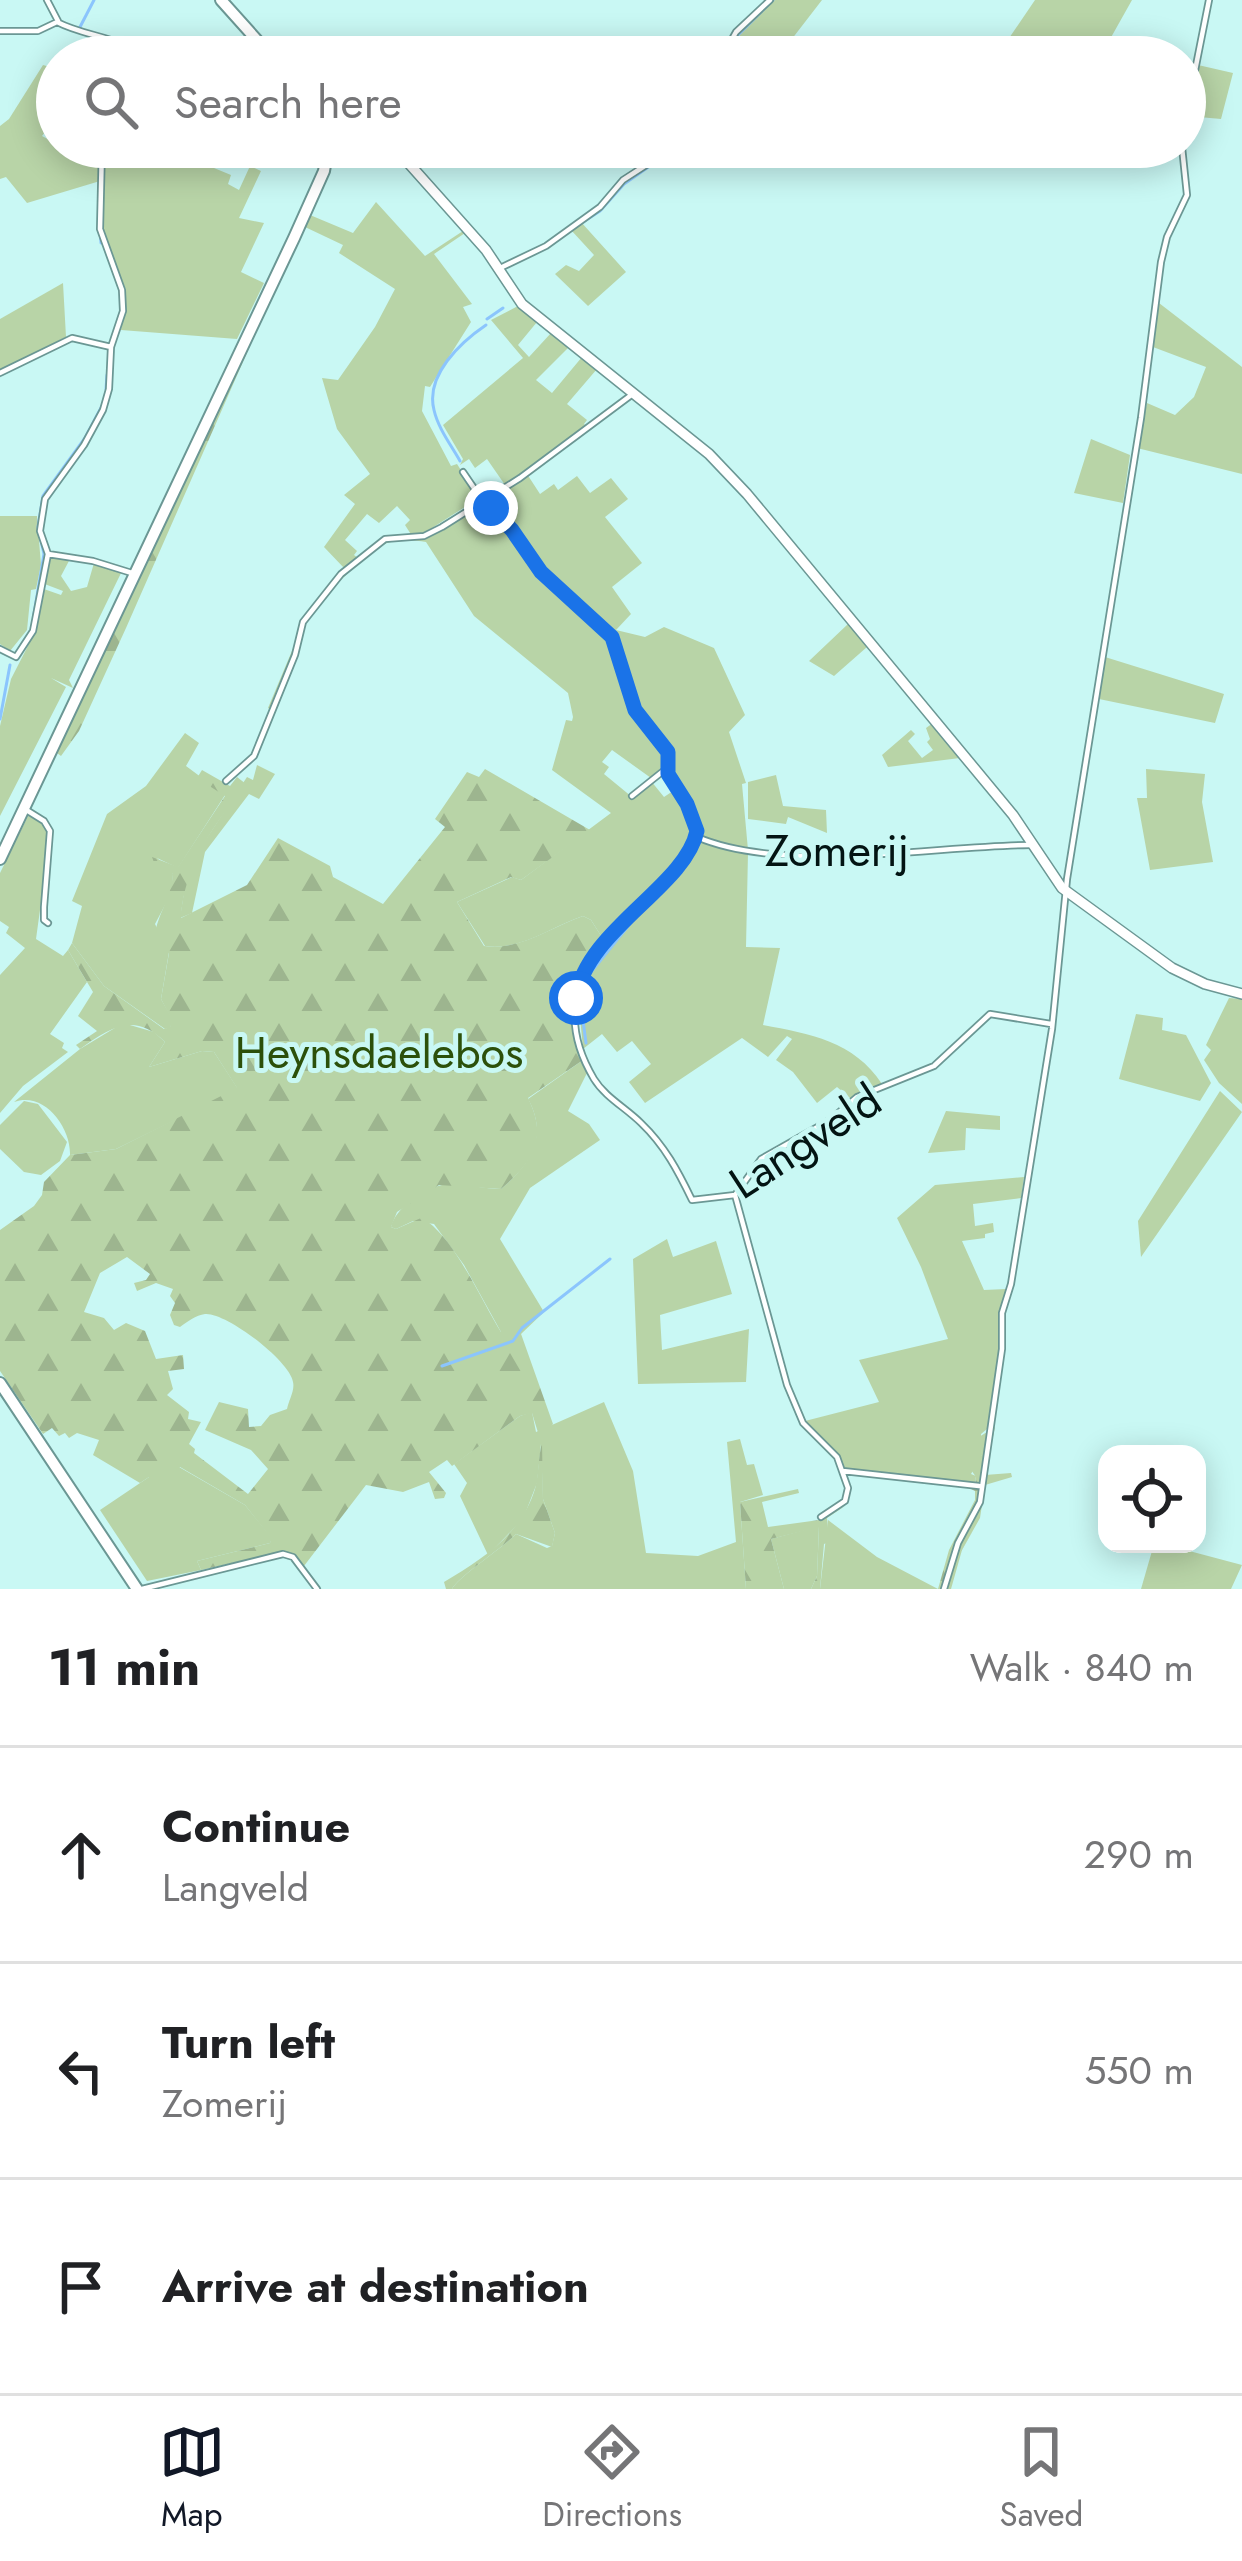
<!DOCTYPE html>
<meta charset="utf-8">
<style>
body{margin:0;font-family:Jost,sans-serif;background:#f6f6f6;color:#202124}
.controls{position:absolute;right:36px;bottom:36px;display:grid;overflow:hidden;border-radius:24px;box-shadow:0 6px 30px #0003}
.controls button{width:108px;height:108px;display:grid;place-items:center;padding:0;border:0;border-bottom:3px solid #e0e0e0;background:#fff;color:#202124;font:60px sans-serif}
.stop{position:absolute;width:36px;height:36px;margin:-27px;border:9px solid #1a73e8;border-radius:50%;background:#fff}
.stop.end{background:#1a73e8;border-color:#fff;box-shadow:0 3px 12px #0008}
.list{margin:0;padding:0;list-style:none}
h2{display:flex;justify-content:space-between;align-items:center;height:156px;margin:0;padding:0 48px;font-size:51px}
h2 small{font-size:39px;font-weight:400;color:#757577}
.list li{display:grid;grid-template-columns:78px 1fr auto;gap:36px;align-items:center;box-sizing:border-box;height:216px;padding:0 48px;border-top:3px solid #e0e0e0}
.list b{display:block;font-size:45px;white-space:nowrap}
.list p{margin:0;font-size:39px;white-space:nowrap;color:#757577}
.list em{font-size:39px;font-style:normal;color:#757577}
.icon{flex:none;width:66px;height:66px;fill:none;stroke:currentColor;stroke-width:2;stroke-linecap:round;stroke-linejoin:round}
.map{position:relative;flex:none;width:1242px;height:1589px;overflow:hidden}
.search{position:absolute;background:#fff;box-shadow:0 6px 30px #0003;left:36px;right:36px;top:36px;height:132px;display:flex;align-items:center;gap:30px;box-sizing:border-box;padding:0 42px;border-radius:66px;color:#757577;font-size:45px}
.sheet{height:804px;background:#fff}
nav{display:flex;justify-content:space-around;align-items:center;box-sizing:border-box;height:168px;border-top:3px solid #e0e0e0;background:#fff;font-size:33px;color:#757577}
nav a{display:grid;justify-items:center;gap:6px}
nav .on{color:#111827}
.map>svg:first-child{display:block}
.grass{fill:#b8d4a7}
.forest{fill:url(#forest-firs);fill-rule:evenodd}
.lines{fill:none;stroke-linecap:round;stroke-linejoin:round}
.stream{stroke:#8bc5fd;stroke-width:3}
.street-casing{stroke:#6b9794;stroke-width:8}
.secondary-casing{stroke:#6b9794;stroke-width:12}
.primary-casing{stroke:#6b9794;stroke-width:14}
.street{stroke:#fff;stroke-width:4.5}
.secondary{stroke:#fff;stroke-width:9}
.primary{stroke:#fff;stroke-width:10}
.route{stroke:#1a73e8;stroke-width:15}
.labels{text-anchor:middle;stroke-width:10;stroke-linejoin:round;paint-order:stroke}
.street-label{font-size:45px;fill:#031413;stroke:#c9f8f4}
.park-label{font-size:45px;fill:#2c500a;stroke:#c9f8f4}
</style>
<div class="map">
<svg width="1242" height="1589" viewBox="0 0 1242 1589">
<defs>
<pattern id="forest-firs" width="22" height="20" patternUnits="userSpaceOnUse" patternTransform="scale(3)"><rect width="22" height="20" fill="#b8d4a7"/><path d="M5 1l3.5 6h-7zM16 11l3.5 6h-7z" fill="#9db58f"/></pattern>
</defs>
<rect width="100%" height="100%" fill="#c9f8f4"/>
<path class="grass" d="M771,0H822L778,57H740L729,47Z
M1035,0H1132L1100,57H1014L1003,47Z
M43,65L57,69V126L49,127L42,136L98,166L100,181L27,203L6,177L0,179V126L9,119Z
M1198,65L1233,73L1221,119L1188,116Z
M103,147H219L214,168L231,175L228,184L239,190L250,166L261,171L239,218L264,223L241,272L264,283L237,339L121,330L126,290L102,231Z
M376,202L425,256L463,231L465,233L434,254L472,304L463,307L471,322L430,387L425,386L422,411L451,466L457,464L479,498L421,535L412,536L405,525L410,520L397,506L379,523L367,514L345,540L357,551L354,555L358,558L310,609L378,545L396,538L422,539L481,502L511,529L539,571L588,617L540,569L488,500L527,474L540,494L554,484L558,490L577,476L590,493L611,478L628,499L605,517L642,563L612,587L631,614L616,630L645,637L664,627L714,648L745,715L729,732L746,783L742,784L748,850L702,836L670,776V752L637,712L631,684L619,662L617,641L603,628L629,686L636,714L669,759L651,778L612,750L602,762L609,767L604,774L632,797L651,781L664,797L676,789C684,802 695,817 694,833C691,861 625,916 605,942L591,920L583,916C551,927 520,951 485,946L457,902L512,877L521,880L611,813L552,770L566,720L572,721L573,717L568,693L474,616L426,542C414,540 399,539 387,543C359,554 311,605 302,634L308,611L271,710L268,708L294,646L300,621L344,568L324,547L355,504L344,495L370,474L337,429L322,378L338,380L375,327L395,289L339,253L343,245L305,227L310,215L353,233Z
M581,222L626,272L588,306L555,274L566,265L579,271L594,255L571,230Z
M63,283L66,337L0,370V319Z
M1159,303L1242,367V474L1137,448L1147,403L1175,415L1194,397L1206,367L1153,347Z
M518,306L537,322L518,345L529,357L551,333L569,347L536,380L552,393L582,357L597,369L567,404L587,420L584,424L588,428L505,485L487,459L475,468L469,459L460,465L463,459L443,425L523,358L491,320Z
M1091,439L1130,455L1123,503L1074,493Z
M0,516H37L41,565L36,589L31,590L27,630L10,651L0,644Z
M776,534L874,652L867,647L834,676L809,661L848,624Z
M50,558L70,559L61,576L71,591L87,587L94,563L122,571L69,680L73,688L51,678L66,687L0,816V726L11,679L33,636L41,588L61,595L63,591L42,583Z
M1105,657L1224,694L1215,723L1099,699Z
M933,723L964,762L960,758L888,767L882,755L911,730L915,734L908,741L922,758L933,750L927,742L930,739L926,728Z
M185,733L199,743L186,766L225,795L178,868L157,858L173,874L172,892L155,924L169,952L161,999L173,1020L170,1028L165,1029L104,986L72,943L82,906L72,901L107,814L146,786Z
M257,765L275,774L259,799L249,794L205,852L192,913L180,918L186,879L197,853L247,777L253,780Z
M1146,769L1205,774L1202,802L1213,862L1150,870L1137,798H1147Z
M776,775L783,806L826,810L827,833L788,817L786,824L748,819V782Z
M29,814L47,828V859L36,939L63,956L68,950L87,982L50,1034L64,1043L62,1048L68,1052L23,1086L0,1113V975L25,948L6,933L9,927L0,921V873Z
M699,839L748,853L746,947L780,948L763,1025C810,1034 854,1041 882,1084L851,1099L837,1087L817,1103L793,1072L776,1060L792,1039L787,1036L768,1057L742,1038L645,1103L629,1082L651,1064L632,1041L617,1052L602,1034L583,1049L578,995L584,971L633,913L678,871Z
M1229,998L1242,999V1104L1219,1083L1204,1060L1211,1050L1206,1045Z
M1136,1014L1163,1018L1162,1030L1186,1035L1211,1083L1200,1101L1119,1079Z
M123,1023L154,1032L165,1042L149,1067L202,1051L214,1052L238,1089L116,1149L70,1155C71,1127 44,1091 14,1102L80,1049Z
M583,1060L588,1071L568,1111L589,1124L600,1140L530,1188L500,1239L544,1312L521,1334L501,1332L464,1265L434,1224L413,1221L396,1229L391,1227C395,1209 422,1189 442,1185C460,1182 482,1189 501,1189C532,1163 548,1135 528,1099Z
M1220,1091L1242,1112L1141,1257L1138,1221Z
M24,1101L38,1104L67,1142L60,1161L41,1175L24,1172L0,1149V1125Z
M946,1111L1000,1116V1130L966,1128L965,1150L928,1153Z
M1024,1177L1021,1198L973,1204L975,1226L993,1223L994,1232L985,1234V1238L962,1241L984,1290L1006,1289L999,1319V1362L987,1429L981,1434L982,1455L971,1474L976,1476L975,1484L845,1469L839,1456L805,1421L879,1402L859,1360L948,1339L921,1267L897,1218L935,1185Z
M667,1239L673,1257L716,1241L732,1294L660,1315L662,1350L749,1329L746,1382L638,1384L633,1259Z
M604,1402L633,1471L646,1553L698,1556L736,1542L727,1442L740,1439L747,1465L754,1464L763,1495L740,1502L746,1589H452C458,1577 501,1549 516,1534L547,1548L552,1546L555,1533L543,1499L541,1444L537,1483L523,1519L488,1555L460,1496L467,1483L454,1464L520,1416L532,1412L536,1432Z
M179,1467L245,1505L272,1538L270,1543L197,1561L201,1570L147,1581L100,1510L149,1477Z
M828,1520L877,1557L938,1589H820Z
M819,1526L817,1576L811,1589H784L771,1539Z
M1154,1544H1163L1242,1565L1231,1589H1141Z"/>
<path class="forest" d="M261,321L126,628L79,731L61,756L57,753Z
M485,769L590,830L521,880L511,877L457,902L484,946C520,951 551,927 583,916L591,920L605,942C572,985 568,1008 583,1060L528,1098C548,1138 534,1161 501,1189L439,1185L397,1212L391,1227L396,1229L421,1218C452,1232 482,1302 501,1332L520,1331L553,1424L540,1439L532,1413L520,1416L452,1466L447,1460L429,1472L446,1493L444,1498L435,1499L429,1482L403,1492L366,1485L304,1566L284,1551L201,1570L197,1561L270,1543L271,1538L245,1505L180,1467L165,1484L149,1477L140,1483L93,1455L99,1440L77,1433L69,1438L65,1433L59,1436L52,1428L43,1434L0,1371V1230L34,1206L42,1195L44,1182L70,1155L116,1149L237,1088L214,1052L202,1051L149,1067L165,1042C134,1011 110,1028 80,1049L76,1045L97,1031L78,1016L93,992L68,950L72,943L104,986L164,1029L170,1027L172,1020L161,999L169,953L154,942C155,917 171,900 173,874L156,868L152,857L178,867L225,796L197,778L202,770L230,786L237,777L246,784C214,826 184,864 181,918L247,885L278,838L330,866L333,877L383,904L445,827L435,819L467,772L479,777ZM127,1257L150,1274L146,1280L134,1283L137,1291L156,1283L173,1289L170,1296L175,1303L170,1315L174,1325L180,1327C187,1322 196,1315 205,1314C226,1312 290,1361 293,1382C295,1390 289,1400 287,1409L270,1415L261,1426L249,1427L248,1409L219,1402L205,1430L251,1450L268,1469L248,1494L194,1453L195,1449L189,1444L201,1422L188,1419L189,1412L167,1395L173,1389L168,1371L184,1369L183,1355L156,1359L145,1331L126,1323L114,1330L104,1318L84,1312L100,1273Z
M995,1427L985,1475L1011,1473L1012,1477L985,1485L980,1518L962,1550L951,1589H938L949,1550L975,1500V1491L967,1487H975L976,1477L969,1467L982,1455L979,1437Z
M542,1443L543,1499L555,1533L552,1547L516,1534C501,1549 458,1577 452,1589H446L444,1582C483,1558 520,1536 535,1489C539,1474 538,1457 542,1443Z
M798,1489L799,1493L762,1502L768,1527L819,1520L845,1506L827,1518L829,1542L824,1544L820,1589H811L817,1576L819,1527L771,1539L784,1589H746L740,1502Z"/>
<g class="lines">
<path class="stream" d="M80,27L94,0
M734,39L773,0
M99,209L101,243
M583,222L600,211L624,184L677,147
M487,319L503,308
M106,389L107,375
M460,461C451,445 438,428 434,410C425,375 461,342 486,325
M491,505L513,526L534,558
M543,570L570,597
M34,614L44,554L38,527L43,496L85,438L103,404
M615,636L618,649
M624,669L641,716
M0,719L10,665
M670,751L672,777
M677,785L698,826
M655,894L681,872L699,841
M587,977L641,910
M580,998L586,1043
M442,1366L513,1341L522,1328L610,1259"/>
<defs>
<path id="street" d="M47,0L58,21
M57,22C86,37 119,36 143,57
M0,31H38L57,22
M722,57L736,32L770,0
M1185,121L1209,0
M498,269L546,246L600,207L623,180L674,147
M0,373L72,338L111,347
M463,472L478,494L512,530L541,572L612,637L636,713L668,751V774L690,809L697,837
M48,554L93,561L135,574
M0,649L16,657L33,631L48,554L40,531L45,499L84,445L103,410L109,389L111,347L123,311L122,290L100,229L102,147
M226,781L254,756L295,655L303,622L341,574L385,539L424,536L442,527L520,478L630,396
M632,796L667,768
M28,811L44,821L50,831L44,907V920L48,923
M697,837C655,919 526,965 594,1079C605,1097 626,1108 641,1123C665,1146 678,1171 692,1200L735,1195L761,1159L830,1120L857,1097L934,1066L990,1014L1051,1024
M697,837C783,874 934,846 1030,845
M735,1195L787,1385L803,1423L837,1457L848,1488L845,1501L821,1517
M843,1471L979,1486
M142,1589L283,1554L293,1557L317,1589
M944,1589L958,1543L980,1502L1002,1349V1313L1011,1284L1052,1029L1067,879L1141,418L1161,262L1167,237L1187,195L1182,147"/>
<path id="secondary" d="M390,147L404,158L486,250L522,304L709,454L747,494L1013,815L1062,888L1172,968L1205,984L1242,994"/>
<path id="primary" d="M221,0L272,57
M0,859L294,238L324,171L328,147
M0,1383L137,1589"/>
</defs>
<use href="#street" class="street-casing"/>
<use href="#secondary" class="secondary-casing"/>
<use href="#primary" class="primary-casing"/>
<use href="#street" class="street"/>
<use href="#secondary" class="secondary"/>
<use href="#primary" class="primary"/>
</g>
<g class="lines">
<path class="route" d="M491,508L512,530L541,572L612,637L635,710L668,752V774L687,804L697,831C685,887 586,930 576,998"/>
</g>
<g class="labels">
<g class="street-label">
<text x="837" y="866">Zomerij</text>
<text transform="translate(805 1141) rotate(-33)" y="16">Langveld</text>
</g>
<g class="park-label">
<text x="379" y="1068">Heynsdaelebos</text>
</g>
</g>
</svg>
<div class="controls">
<button><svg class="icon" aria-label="locate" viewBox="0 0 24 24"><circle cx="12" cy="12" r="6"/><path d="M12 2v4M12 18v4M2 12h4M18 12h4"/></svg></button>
</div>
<div class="stop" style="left:576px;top:998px"></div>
<div class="stop end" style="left:491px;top:508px"></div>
<div class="search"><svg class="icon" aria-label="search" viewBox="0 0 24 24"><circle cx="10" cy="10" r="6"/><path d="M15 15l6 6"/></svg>Search here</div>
</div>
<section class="sheet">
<h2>11 min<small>Walk · 840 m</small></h2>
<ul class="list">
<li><svg class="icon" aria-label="ahead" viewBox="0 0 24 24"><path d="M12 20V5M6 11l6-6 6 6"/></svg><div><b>Continue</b><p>Langveld</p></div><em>290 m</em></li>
<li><svg class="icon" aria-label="left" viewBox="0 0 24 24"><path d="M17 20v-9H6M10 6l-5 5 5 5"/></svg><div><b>Turn left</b><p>Zomerij</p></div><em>550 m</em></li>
<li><svg class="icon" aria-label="arrive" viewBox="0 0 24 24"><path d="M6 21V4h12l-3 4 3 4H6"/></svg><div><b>Arrive at destination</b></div></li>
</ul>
</section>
<nav>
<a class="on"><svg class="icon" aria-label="map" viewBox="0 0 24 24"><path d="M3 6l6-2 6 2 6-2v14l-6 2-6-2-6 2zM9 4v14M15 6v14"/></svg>Map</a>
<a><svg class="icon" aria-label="directions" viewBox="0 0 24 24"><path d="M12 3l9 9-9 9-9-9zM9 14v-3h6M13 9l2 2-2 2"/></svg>Directions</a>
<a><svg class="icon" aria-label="saved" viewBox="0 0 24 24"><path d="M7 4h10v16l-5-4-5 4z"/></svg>Saved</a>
</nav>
